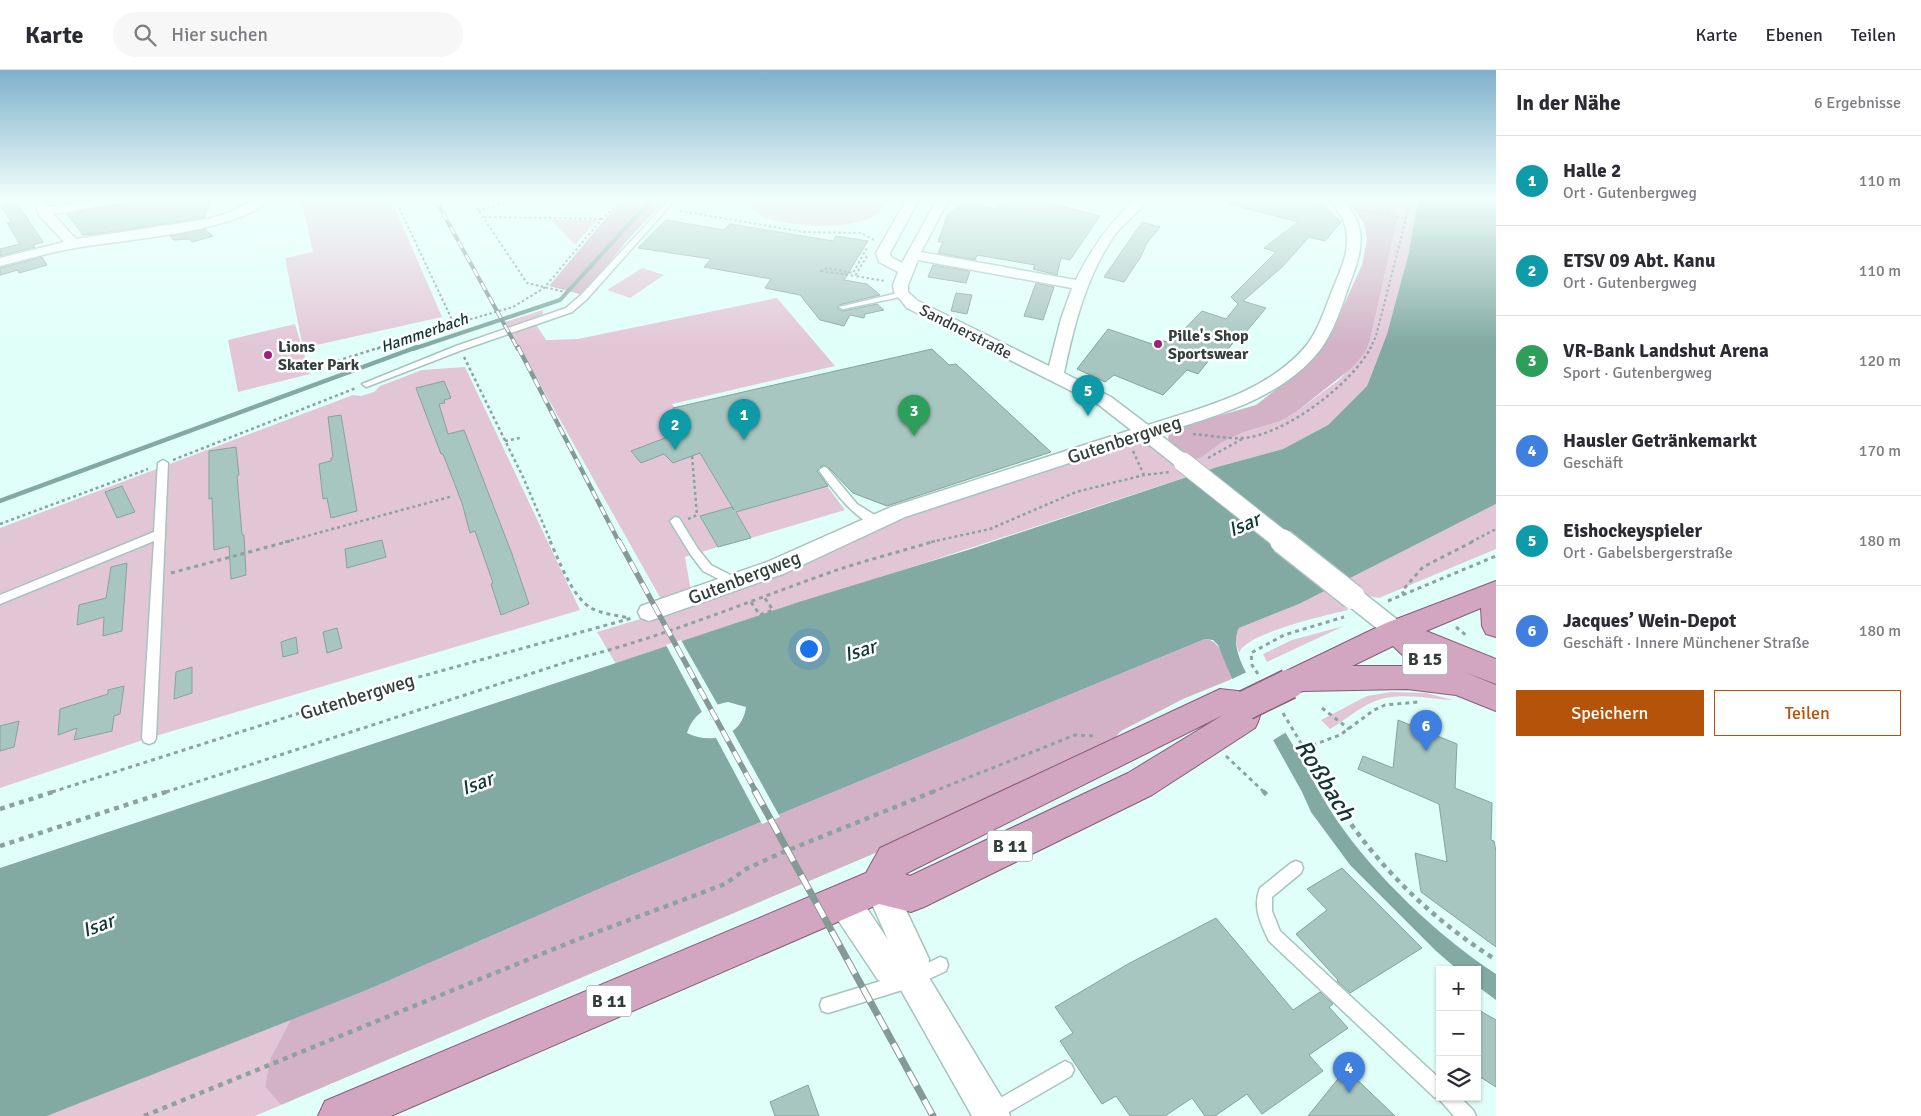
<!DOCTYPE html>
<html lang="de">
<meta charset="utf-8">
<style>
body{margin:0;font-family:Signika,sans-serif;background:#f7f7f7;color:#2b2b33}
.controls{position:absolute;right:15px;bottom:15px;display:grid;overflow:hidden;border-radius:0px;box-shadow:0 1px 4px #0004}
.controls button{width:45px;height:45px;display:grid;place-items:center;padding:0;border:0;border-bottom:1px solid #e1e1e2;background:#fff;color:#2b2b33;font:25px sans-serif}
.you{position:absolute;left:808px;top:578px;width:18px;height:18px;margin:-12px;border:4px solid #fff;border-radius:50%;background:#1a73e8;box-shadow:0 0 0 8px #1a73e833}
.badge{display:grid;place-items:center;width:32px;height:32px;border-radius:50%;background:#b45309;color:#fff;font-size:16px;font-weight:700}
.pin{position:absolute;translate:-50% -41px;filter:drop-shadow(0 1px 2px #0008)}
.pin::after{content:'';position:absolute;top:26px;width:18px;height:15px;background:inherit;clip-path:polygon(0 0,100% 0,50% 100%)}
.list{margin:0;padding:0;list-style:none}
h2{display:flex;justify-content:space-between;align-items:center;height:65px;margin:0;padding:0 20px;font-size:21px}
h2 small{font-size:16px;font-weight:400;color:#7c7c81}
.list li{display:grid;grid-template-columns:32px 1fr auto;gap:15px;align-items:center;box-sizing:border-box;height:90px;padding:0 20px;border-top:1px solid #e1e1e2}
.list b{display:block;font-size:19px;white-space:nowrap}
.list p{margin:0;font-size:16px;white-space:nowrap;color:#7c7c81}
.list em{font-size:16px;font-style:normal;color:#7c7c81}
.actions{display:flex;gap:10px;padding:15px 20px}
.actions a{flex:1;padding:11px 0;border:1px solid #b45309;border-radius:0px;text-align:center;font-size:18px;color:#b45309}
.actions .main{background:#b45309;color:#fff}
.icon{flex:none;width:28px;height:28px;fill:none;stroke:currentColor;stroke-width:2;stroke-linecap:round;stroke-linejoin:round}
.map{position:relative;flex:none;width:1496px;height:1046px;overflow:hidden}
header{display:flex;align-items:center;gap:30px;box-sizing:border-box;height:70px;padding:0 25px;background:#fff;border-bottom:1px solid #e1e1e2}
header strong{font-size:24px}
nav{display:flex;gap:28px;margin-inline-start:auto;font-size:18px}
.search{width:350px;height:45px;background:#f7f7f7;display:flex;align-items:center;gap:12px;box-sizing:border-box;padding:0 18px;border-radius:28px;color:#7c7c81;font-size:19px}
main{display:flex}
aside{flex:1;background:#fff}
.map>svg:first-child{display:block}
.green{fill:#e3c6d6}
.forest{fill:#d2b2c4}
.water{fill:#82a9a2;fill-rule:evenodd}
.pier{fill:#e0fff9}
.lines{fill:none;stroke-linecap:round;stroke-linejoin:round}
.stream-far1{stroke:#82a9a2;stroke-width:4}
.stream{stroke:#82a9a2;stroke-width:4.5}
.building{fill:#a8c6c0;stroke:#86a29d}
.service-casing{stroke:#a6c3be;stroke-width:3}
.minor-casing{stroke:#a6c3be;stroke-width:3}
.primary-casing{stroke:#875c78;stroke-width:2}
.path-far3{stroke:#8ca29e;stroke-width:2;stroke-dasharray:2.5 2.5;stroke-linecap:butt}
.path-far2{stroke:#8ca29e;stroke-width:2.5;stroke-dasharray:3 3;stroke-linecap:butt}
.path-far1{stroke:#8ca29e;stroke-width:3;stroke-dasharray:4 4;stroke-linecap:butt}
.path{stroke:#8ca29e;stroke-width:4.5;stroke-dasharray:5 5;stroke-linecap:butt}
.service{fill:#fff;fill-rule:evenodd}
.minor{fill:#fff;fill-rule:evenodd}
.primary{fill:#d2a6c1;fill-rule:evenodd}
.rail-far3-casing{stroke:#859a96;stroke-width:4}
.rail-far2-casing{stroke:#859a96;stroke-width:4.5}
.rail-far1-casing{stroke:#859a96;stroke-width:5.5}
.rail-casing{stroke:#859a96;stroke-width:7}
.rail-far3{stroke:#fff;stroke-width:2.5;stroke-dasharray:8;stroke-linecap:butt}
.rail-far2{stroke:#fff;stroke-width:3;stroke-dasharray:9;stroke-linecap:butt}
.rail-far1{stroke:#fff;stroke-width:4;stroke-dasharray:12;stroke-linecap:butt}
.rail{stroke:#fff;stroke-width:5;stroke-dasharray:16;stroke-linecap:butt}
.minor-bridge-far1-casing{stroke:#a6c3be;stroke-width:21;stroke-linecap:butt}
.minor-bridge-casing{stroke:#a6c3be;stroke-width:27;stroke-linecap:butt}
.primary-bridge-casing{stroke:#875c78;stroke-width:32;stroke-linecap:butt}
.minor-bridge-far1{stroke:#fff;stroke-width:19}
.minor-bridge{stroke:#fff;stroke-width:24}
.primary-bridge{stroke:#d2a6c1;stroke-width:29}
.poi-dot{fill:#9d2178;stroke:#fff;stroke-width:2}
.labels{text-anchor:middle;stroke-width:5;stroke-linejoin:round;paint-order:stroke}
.far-street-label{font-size:16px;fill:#333f3d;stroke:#fff}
.far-water-label{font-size:16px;font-style:italic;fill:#113732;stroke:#fff}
.far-poi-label{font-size:16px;font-weight:bold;fill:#333f3d;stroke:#fff;text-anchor:start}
.shield{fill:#fff;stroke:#707977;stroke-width:1}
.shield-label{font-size:18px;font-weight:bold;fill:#333f3d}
.street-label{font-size:19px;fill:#333f3d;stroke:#fff}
.water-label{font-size:20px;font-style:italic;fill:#113732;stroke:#fff}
.near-water-label{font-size:24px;font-style:italic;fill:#113732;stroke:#fff}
</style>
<header>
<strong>Karte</strong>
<div class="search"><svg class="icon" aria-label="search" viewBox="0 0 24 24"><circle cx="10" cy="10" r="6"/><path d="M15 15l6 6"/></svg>Hier suchen</div>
<nav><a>Karte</a><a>Ebenen</a><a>Teilen</a></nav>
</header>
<main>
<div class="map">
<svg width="1496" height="1046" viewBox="0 0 1496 1046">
<rect width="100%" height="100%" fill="#e0fff9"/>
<path class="green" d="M301,129H391L442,247L303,278L285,188L313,182Z
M733,129H888C885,133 882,141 877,144C854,161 789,157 764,147C758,144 754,139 748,135C744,133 735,133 729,132Z
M1397,129H1418L1409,182L1387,264L1367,316L1328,355L1283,379L1217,397L616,594L597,562L677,538L898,449L1117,377L1135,373L1146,374L1189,390L1201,388L1221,373L1244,362L1281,351L1296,342L1339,310L1366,281L1370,270L1396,155L1390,134Z
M551,150H597L575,175Z
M642,198L664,205L630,228L607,220Z
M777,228L835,296L672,334L732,437L700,446L718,477L685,487L691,521L662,531L505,252L543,240V244L535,248L537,256L546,270L578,269Z
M295,254L310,304L238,322L228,270Z
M465,297L580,540L149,668L0,718V458L353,325L361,326L374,322L380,316L422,300Z
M827,416L845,440L751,468L736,442Z
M1496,434V479L1379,528L1360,524L1346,531L1348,540C1327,545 1246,563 1239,583C1236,573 1234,566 1239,558L1299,534Z
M1344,556L1267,592L1263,584L1292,570Z
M1391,622L1426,623L1453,630C1427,629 1398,621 1373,632C1357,639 1344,651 1330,659L1321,650L1367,626Z
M291,949L270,989L265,1017L281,1035L255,1046H47Z"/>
<path class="forest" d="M625,129H666L625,173L583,225L549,216L607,147Z
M1346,129L1398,130L1392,131L1390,134L1398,141L1396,155L1370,270L1366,281L1353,297L1296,342L1281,351L1244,362L1221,373L1201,388L1189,390L1168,369L1169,362L1173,359L1256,335L1290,309L1316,286L1331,263L1362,195L1367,169L1364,153Z
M1205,569C1222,570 1226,595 1232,609L1183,629L1121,661L1107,677L873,784L281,1035L265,1017L270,989L291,949L372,918L615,812Z"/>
<path class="water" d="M1418,129H1496V434L1299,534L1239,558C1225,583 1264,630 1278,651C1299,683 1315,717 1336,749C1374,805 1439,867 1496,904V930L1477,916V900H1458L1436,881L1350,795L1311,742L1302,722L1273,670L1232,609L1218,575L1213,570L1205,569L615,812L372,918L47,1046H0V798L799,532L971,479L1217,397L1283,379L1328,355L1367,316L1387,264L1409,182ZM728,632L746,637C742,667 711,675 687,663C694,643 707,636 728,632Z"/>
<path class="pier" d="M681,570L719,637L703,644L666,575Z
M1249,601L1288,661L1270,672L1230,610Z
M732,660L780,747L762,754L715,666Z"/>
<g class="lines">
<path class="stream-far1" d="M413,279L560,230L652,129"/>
<path class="stream" d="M0,431L417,277"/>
</g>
<path class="building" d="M127,129V132L157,129H211L204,148L103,163L83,165L67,144L119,135L125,133Z
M1009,129H1034L1100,146L1070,190L1061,188L1057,205L1033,199L1035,195L977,185L975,190L938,183L943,172H938L948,144L968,131L995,139Z
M1230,129H1301L1324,135L1341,152L1325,171L1309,167L1282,197L1243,231L1266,238L1241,268L1237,267L1222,288L1213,285L1198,304L1187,300L1163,325L1114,305L1105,312L1077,299L1108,259L1152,274L1156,269L1171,273L1202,241L1226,249L1238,234L1231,227L1276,182L1264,178L1298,152L1229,134Z
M16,132L43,172L33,175L35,177L0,186V179L20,174L7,153L11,152L1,135Z
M666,150L724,160L730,154L833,171L836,166L868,171L844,210L867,214L880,225L839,235L837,238L843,241L877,234L884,240L865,244L864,248L850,245L844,256L820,250L800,225L765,218L771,209L704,197L711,189L638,178Z
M1142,152L1160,157L1147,173L1140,188L1124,212L1104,207Z
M205,159L213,166L192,172L189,169L174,170L170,166Z
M42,187L47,195L19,203L18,200L0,205V198Z
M933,195L970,201L966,213L928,207Z
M1036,213L1054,217L1043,250L1024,246Z
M956,223L972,225L967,244L951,241Z
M932,279L949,295L956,294L1051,382L887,436L853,423L828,397L823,395L817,401L828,416L736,442L751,468L718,477L700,446L732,437L734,440L700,383L673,393L664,384L641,393L631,381L686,360L673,338Z
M444,311L451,328L444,330L445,333L439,334L448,364L464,360L512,484L529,534L501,545L491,514L493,513L475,461L470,463L462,433L443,384H441L416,318Z
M341,345L357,441L331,448L327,428L323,429L319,394L331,391V388L333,387L328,347Z
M236,377L239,405L237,406L242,465H244L246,505L231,509L229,476L214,480L212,428L209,429V381Z
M122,416L135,442L117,448L105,422Z
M382,470L386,487L347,498L345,479Z
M127,493L122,561L103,566L104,547L77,555L79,535L106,528L111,497Z
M337,558L342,578L327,583L323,562Z
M296,567L298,583L283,587L281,572Z
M192,597V623L174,629L176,602Z
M124,616L120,644L114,646L112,661L74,670L77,658L58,665L60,639L108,624V620Z
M1398,650L1457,674L1455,718L1492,733L1491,770L1494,771L1496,781V877L1421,822L1415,783L1447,792L1439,734L1358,699L1363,686L1393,698Z
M19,651L14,677L0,681V656Z
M1342,798L1422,878L1350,923L1337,911L1338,910L1296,864L1327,840L1307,819Z
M1216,848L1293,940L1320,922L1333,934L1329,937L1348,958L1309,985L1323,1001L1262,1044L1247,1024L1215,1046H1205L1192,1028L1165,1046H1130L1116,1026L1102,1034L1060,971L1073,963L1055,937L1128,894Z
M1477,939L1496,950V1017L1477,1005Z
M1346,999L1395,1046H1308Z
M808,1015L819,1046H775L770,1032Z"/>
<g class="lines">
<defs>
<path id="service" d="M670,129L675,130L587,229L572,242L462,280L369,316L366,317L362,314L456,276L566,238L581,225Z
M902,222L906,224L905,226L843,239L839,237Z
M163,390L168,393L156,668L154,672L149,674L144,672L142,668L154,471L0,534V525L154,462L158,393Z
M824,397L827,398L857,434L881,449L882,452L881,455C861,459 829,415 819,400Z
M675,447L679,448L698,479L711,495L740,510L742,513L740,516H732L703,501L691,485L670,451Z
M1296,791L1301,793L1303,798L1301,803L1272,827V841L1280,861L1440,1009V1027H1460L1473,1040L1476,1046H1454L1439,1029L1434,1027L1269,871C1261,854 1252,837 1260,818L1291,793Z
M940,887L946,889L948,895L946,901L912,917L828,943L822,941L820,935L822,929L910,902Z
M1065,991L1071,994L1074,1000L1071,1006L1002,1046H987L985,1041L988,1035Z"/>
<path id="minor" d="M34,129H44L48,137L99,129H125L123,132L119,133L53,144L76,169L208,149L231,142L255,129H269C243,162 118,170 75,178C50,182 25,190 0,196V188L64,172L39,145Z
M667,129H679C676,134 673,134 668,133Z
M907,129H919L890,183L891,187L902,193L937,129H949L921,182L1076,210C1091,178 1110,153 1135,129H1148C1140,142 1124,152 1114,166C1086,207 1074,255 1064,303L1111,327L1148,355C1203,337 1266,323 1306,276C1318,261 1325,239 1332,221C1341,199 1353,176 1344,152C1341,144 1334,136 1331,129H1343C1348,136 1354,144 1357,151C1366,174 1356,197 1348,218C1341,239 1333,263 1320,280C1282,329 1214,346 1159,364L1190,388L1193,392L1190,396L1183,398L1176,396L1142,369L905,447L783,504L649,551L641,548L638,542L641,536L767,492L891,437L1131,360L1099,335L907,238L894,222L893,215L898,202L879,192L876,183ZM918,190L1072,218L1061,249L1049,296L918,231L908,222V215Z
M1353,519L1361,521L1404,555L1408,561L1404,567L1396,570L1388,567L1345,533L1342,527L1345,521Z
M879,801L890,806L929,889L928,906L1005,1033L1010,1046H972L901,920L878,910L832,841L828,830L832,819L843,815L854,819L888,870L864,816L868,806Z"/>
<path id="primary" d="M1496,511V567L1486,564L1482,556L1481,538L1426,561L1496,589V614L1464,602L1496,615V641L1456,625L1407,619L1303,621L1289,626L1278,623L1274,614L1278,605L1386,553ZM1393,576L1414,596H1352Z
M1220,619L1246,622L1257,626C1263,638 1261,647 1255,658L1152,725L924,837L911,842L879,834L391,1046H318L325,1031L866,803L880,778ZM1223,645L1128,703L910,806L905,804Z"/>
</defs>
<use href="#service" class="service-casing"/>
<use href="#minor" class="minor-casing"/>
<use href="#primary" class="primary-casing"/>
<path class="path-far3" d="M395,129L454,254L513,237L544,218L602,149L623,129
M471,129L527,213L569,223
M1311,129L1322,131
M1362,140L1406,149
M478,141L514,131
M680,141L804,162L861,163L874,170
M484,147L602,149
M867,186L855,206L885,211
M820,201L827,198L853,203L867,178
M821,201L855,206
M377,279L454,254
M1370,279L1376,266L1411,129"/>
<path class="path-far2" d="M464,287L523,407L551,472
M309,300L381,277
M1193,364C1209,365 1226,369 1243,368C1285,365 1352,314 1371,277
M505,371L520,368
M1133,381L1144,405
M1208,388L1244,368
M173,390L356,318
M688,449L697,445L692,386
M0,454L148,399
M285,472L453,426
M931,472L990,459L1076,422L1144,405L1170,402
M1471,472L1496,459"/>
<path class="path-far1" d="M550,471C559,490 572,527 591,538C602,544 616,545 629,548
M171,503L290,471
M1404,525L1402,521L1423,497L1474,471
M1388,531L1496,486
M751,532L760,545L773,540L764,527
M1456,557L1467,566
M1258,604L1252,595L1251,583L1284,565L1344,547
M1322,638L1349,659
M1283,643L1330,722
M1305,678L1340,665L1374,640L1385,635L1418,632
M1226,686L1264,722
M52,722L372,620L632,548
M166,722L579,588C666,566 749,531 834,501C867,490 902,481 935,471
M932,722L1075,665L1097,666"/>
<path class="path" d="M1263,721L1269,727
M1329,721C1372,791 1427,846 1496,890
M0,739L56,721
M0,776L169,721
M144,1046L576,870L725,814L746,799L781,783L935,721"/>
<use href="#service" class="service"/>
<use href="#minor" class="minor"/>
<use href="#primary" class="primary"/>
<defs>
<path id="rail-far3" d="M435,129L518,279"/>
<path id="rail-far2" d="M518,277L619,472"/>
<path id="rail-far1" d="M619,471L756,722"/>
<path id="rail" d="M755,721L933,1046"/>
</defs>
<use href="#rail-far3" class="rail-far3-casing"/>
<use href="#rail-far2" class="rail-far2-casing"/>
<use href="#rail-far1" class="rail-far1-casing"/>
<use href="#rail" class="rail-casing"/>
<use href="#rail-far3" class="rail-far3"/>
<use href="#rail-far2" class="rail-far2"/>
<use href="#rail-far1" class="rail-far1"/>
<use href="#rail" class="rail"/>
<defs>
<path id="minor-bridge-far1" d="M1183,392L1284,472"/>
<path id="minor-bridge" d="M1282,471L1353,527"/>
<path id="primary-bridge" d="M1246,635L1289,614"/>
</defs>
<use href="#minor-bridge-far1" class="minor-bridge-far1-casing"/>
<use href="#minor-bridge" class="minor-bridge-casing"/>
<use href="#primary-bridge" class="primary-bridge-casing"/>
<use href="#minor-bridge-far1" class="minor-bridge-far1"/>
<use href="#minor-bridge" class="minor-bridge"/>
<use href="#primary-bridge" class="primary-bridge"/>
</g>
<linearGradient id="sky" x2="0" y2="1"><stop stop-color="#7fb0cc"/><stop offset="0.47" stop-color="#f1fffc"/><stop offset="1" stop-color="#f1fffc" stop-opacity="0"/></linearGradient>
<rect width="1496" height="275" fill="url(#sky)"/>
<g class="poi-dot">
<circle cx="1158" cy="274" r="5"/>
<circle cx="268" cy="285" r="5"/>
</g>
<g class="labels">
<g class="far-street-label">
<text transform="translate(966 261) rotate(27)" y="6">Sandnerstraße</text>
</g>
<g class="far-water-label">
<text transform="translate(424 262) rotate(-19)" y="6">Hammerbach</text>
</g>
<g class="far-poi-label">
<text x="1168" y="271">Pille's Shop<tspan x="1168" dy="18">Sportswear</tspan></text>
<text x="278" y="282">Lions<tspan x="278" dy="18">Skater Park</tspan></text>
</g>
<g class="shield">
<rect x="1402.5" y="573.5" width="45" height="31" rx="4"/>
<rect x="987.5" y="760.5" width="45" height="31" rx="4"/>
<rect x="586.5" y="915.5" width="45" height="31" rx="4"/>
</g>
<g class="shield-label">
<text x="1425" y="595">B 15</text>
<text x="1010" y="782">B 11</text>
<text x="609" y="937">B 11</text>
</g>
<g class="street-label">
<text transform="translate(1124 369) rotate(-18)" y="7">Gutenbergweg</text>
<text transform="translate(744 507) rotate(-21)" y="7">Gutenbergweg</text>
<text transform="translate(357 626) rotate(-17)" y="7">Gutenbergweg</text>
</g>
<g class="water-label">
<text transform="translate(1244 454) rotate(-23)" y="7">Isar</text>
<text transform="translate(860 580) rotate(-17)" y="7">Isar</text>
<text transform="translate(477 713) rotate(-21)" y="7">Isar</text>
<text transform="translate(98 855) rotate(-21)" y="7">Isar</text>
</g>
<g class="near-water-label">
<text transform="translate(1325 710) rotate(58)" y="8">Roßbach</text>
</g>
</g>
</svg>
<div class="controls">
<button>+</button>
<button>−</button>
<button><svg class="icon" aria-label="layers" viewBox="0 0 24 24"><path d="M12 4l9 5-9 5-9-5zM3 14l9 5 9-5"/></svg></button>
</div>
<div class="you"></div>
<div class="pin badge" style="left:744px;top:370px;background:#0f9aa8">1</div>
<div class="pin badge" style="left:675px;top:380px;background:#0f9aa8">2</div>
<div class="pin badge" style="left:914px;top:366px;background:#2e9e5b">3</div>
<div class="pin badge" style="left:1349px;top:1023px;background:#3f7fe0">4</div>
<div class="pin badge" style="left:1088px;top:346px;background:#0f9aa8">5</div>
<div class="pin badge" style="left:1426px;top:681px;background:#3f7fe0">6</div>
</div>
<aside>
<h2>In der Nähe<small>6 Ergebnisse</small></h2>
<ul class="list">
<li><span class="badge" style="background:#0f9aa8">1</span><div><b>Halle 2</b><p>Ort · Gutenbergweg</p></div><em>110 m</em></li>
<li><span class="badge" style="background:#0f9aa8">2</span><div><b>ETSV 09 Abt. Kanu</b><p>Ort · Gutenbergweg</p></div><em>110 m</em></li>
<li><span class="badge" style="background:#2e9e5b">3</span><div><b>VR-Bank Landshut Arena</b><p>Sport · Gutenbergweg</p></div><em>120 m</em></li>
<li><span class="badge" style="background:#3f7fe0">4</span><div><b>Hausler Getränkemarkt</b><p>Geschäft</p></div><em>170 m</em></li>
<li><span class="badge" style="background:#0f9aa8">5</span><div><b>Eishockeyspieler</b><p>Ort · Gabelsbergerstraße</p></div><em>180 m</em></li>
<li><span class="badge" style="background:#3f7fe0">6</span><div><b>Jacques’ Wein-Depot</b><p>Geschäft · Innere Münchener Straße</p></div><em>180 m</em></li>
</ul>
<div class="actions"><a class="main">Speichern</a><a>Teilen</a></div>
</aside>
</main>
